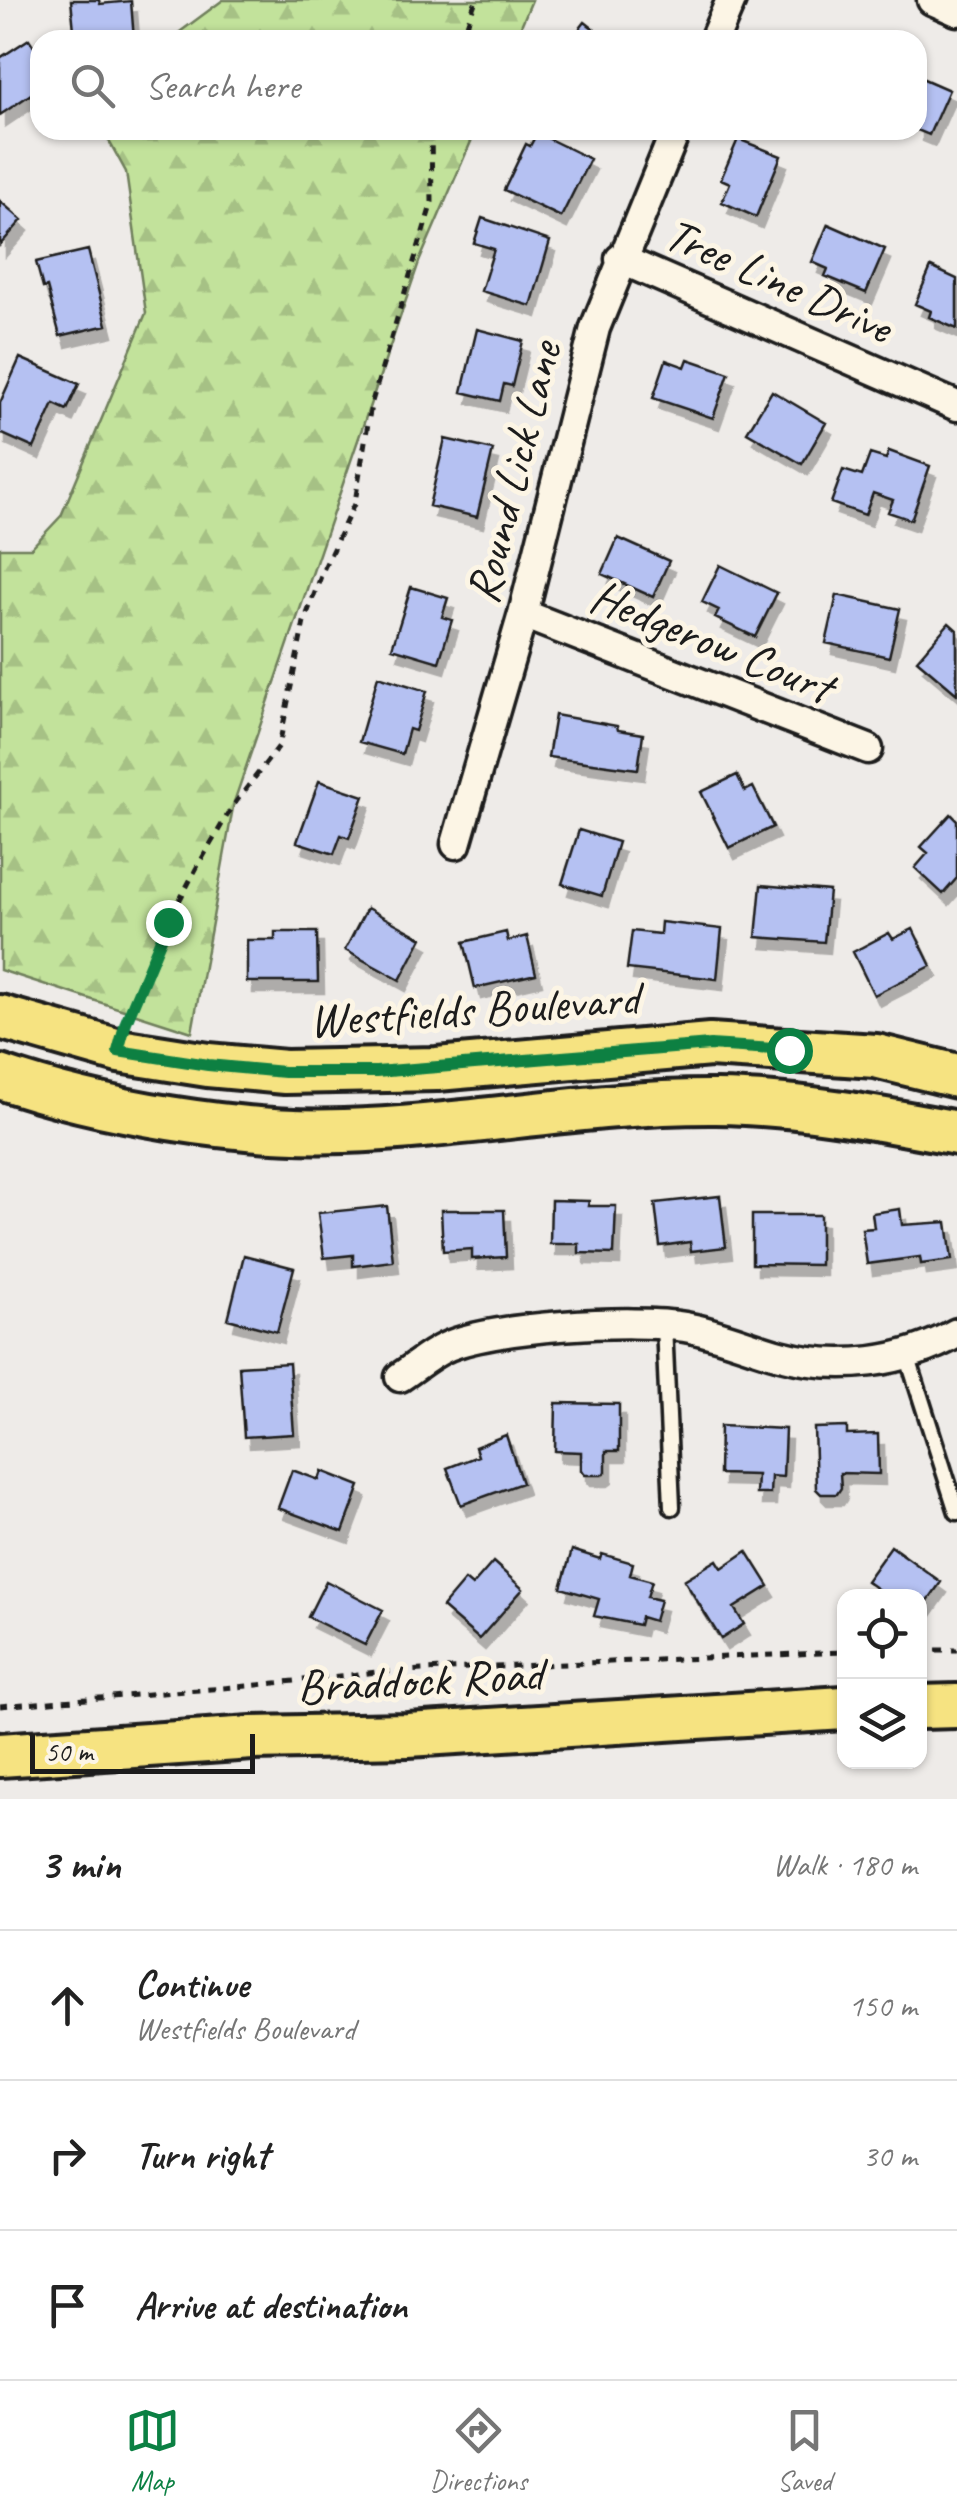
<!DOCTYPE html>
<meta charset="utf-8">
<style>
body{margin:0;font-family:Caveat,sans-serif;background:#f2f2f2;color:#222}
.controls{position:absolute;right:30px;bottom:30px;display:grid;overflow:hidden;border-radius:20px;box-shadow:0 2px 8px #0004}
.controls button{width:90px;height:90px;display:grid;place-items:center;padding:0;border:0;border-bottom:2px solid #e0e0e0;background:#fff;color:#222;font:50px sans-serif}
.scale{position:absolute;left:30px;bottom:25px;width:225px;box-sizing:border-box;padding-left:10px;border:5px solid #1c1c1c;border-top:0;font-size:28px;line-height:35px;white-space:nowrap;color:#1c1c1c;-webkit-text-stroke:8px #fcf5e5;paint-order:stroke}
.stop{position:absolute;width:30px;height:30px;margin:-22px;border:8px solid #0b8043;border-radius:50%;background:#fff}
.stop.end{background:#0b8043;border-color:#fff;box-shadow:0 2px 10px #0008}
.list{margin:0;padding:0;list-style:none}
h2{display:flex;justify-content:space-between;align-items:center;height:130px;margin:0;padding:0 40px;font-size:42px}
h2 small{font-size:32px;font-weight:400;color:#767676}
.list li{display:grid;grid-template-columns:65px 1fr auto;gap:30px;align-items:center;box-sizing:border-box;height:150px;padding:0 40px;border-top:2px solid #e0e0e0}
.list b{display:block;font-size:38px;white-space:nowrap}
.list p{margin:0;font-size:32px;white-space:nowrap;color:#767676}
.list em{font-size:32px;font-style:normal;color:#767676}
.icon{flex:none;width:55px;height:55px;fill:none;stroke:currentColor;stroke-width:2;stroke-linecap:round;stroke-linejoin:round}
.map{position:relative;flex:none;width:957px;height:1799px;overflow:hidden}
.search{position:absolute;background:#fff;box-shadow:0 2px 8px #0004;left:30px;right:30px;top:30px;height:110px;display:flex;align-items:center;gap:25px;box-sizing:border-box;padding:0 35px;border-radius:30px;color:#767676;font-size:38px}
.sheet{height:580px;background:#fff}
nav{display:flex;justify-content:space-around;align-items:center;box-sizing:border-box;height:140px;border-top:2px solid #e0e0e0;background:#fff;font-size:28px;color:#767676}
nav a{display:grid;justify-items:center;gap:5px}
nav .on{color:#0b8043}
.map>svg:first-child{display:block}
.forest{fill:url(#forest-firs);stroke:#6f7f5c;stroke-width:2.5}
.building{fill:#b5c1f2;stroke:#1c1c1c;stroke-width:2.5;filter:url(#shadow)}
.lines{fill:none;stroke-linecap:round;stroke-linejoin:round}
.service-casing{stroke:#1c1c1c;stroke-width:21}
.minor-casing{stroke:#1c1c1c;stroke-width:35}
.primary-casing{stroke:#1c1c1c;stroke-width:50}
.path{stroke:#1c1c1c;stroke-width:5;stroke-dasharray:8 8;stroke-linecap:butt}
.service{stroke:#fcf5e5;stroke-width:14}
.minor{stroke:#fcf5e5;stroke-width:28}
.primary{stroke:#f6e381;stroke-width:42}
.route{stroke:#0b8043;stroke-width:12}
.labels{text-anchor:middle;stroke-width:10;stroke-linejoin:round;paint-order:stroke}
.street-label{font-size:48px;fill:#1c1c1c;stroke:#fcf5e5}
</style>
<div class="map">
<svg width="957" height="1799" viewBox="0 0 957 1799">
<defs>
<pattern id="forest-firs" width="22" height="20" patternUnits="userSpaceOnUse" patternTransform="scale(2.5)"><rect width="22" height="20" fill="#c2e29b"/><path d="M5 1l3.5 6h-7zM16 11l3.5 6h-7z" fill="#a6c185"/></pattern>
<filter id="shadow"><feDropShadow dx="6" dy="11" stdDeviation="0" flood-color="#0004"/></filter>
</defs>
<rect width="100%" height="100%" fill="#eeebe8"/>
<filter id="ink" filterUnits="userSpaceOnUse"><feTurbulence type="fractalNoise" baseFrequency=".01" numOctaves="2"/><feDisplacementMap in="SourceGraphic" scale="20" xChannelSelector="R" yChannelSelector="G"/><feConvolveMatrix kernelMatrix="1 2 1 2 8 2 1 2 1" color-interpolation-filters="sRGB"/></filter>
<g filter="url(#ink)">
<path class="forest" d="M223,0H532L515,40H169Z
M103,130H476L419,262L234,802L192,1032L0,970V548H31L61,516L146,313L126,172Z"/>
<path class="building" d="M71,0H99L100,4L131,1L134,40H75Z
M585,22L608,40H571Z
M29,39L40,56V88L0,115V58Z
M917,76L949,90L929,135L917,130Z
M537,133L590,159L561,217L504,190L526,144L530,146Z
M738,139L781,156L756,217L722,202L730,183L721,179Z
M0,201L22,220L0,245Z
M482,218L550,241L531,306L481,291L494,249L474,243Z
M828,224L885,249L866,293L825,276L828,269L812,262Z
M88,250L107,325L60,336L47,287L43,288L36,262Z
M931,267L957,279V329L929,317L931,311L915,304Z
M477,329L523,341L512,386L504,384L500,401L462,392Z
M20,358L79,384L67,410L54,404L34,448L0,433V403Z
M688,359L729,373L713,418L653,398L666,360L685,367Z
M772,391L826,423L802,464L747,432Z
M445,439L493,450L477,517L429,506Z
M889,451L930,466L911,520L888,512L893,500L873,493L865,515L831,503L843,470L862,476L870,454L886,459Z
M618,538L669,561L653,597L602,574Z
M720,565L777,593L755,637L715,618L719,610L702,602Z
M411,587L448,598L442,617L452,620L439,662L392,648Z
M837,595L900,609L889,657L826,643Z
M949,623L957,630V694L917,660Z
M378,676L427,691L415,731L409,729L402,754L359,742Z
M555,715L617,726L618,730L643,734L638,769L548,757Z
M737,775L745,791L753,787L773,827L729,848L701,792Z
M319,781L364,796L349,838L341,835L334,854L297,842Z
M951,814L957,820V878L943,894L915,868L928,853L921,847Z
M579,830L618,842L602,896L562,884Z
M761,885L829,891L824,942L756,937Z
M367,908L422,938L400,980L345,950Z
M661,922L722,929L717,979L627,969L632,931L660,934Z
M913,929L931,966L874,995L853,952L889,933L893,939Z
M275,932H317L318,982H247V940H275Z
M506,932L508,941L527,936L536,974L475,988L464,942Z
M720,1196L726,1247L691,1251L690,1242L660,1246L655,1203Z
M551,1200L589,1201L588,1206H616L614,1254L579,1253V1244H550Z
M387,1206L393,1261L353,1266V1255L324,1258L318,1213Z
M900,1209L902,1225L947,1222L952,1260L921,1264L920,1257L867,1264L862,1229L874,1228L872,1213Z
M441,1210H504L506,1257L472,1259V1249L443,1251Z
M752,1215H820V1265L752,1264Z
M244,1255L294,1268L277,1332L228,1319Z
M289,1363L294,1434L244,1437L239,1366Z
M556,1403L619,1404V1451H606V1472L602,1475H585L581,1470V1452L555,1451Z
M720,1426L785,1429L783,1477L771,1476L770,1494H756L757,1475L719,1474Z
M847,1427V1435L878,1434L879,1474L840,1473L841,1488L837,1494H821L816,1489L814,1428Z
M506,1435L522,1483L461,1505L447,1468L478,1456L475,1447Z
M292,1470L319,1480L322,1471L360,1486L343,1532L278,1508Z
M891,1546L941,1582L920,1612V1596H887L866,1581Z
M572,1550L600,1559L602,1554L633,1563L630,1575L652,1581L647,1597L660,1600L654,1621L641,1617L639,1625L594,1616L599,1599L561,1588Z
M747,1551L769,1586L734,1608L744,1624L721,1639L684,1580L717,1560L722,1568Z
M493,1562L523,1589L479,1639L442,1607L465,1580L472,1586Z
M326,1581L383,1610L365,1645L308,1617Z"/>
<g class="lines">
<defs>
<path id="service" d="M664,1325L672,1507
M907,1355L957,1512"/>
<path id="minor" d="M932,0L957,11
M714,40L731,0
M620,259L957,406
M523,614L868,749
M456,844L523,614L595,328L676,130
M400,1377C414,1368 429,1355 444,1348C488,1326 637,1318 685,1327C718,1333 748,1346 780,1355C839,1371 904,1363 957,1333"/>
<path id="primary" d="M0,1017L119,1051L208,1065L285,1072L437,1069L710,1045L876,1056L957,1076
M0,1077C98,1111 241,1135 344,1131C468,1127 591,1101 716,1102C797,1103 877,1118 957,1133
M920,1707L957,1706
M0,1755L252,1738L408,1735L844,1708"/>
</defs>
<use href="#service" class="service-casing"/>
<use href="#minor" class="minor-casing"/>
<use href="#primary" class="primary-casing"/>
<path class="path" d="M461,40L476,0
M127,1018L168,922L196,869L232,807L279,746L304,622L324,568L355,502L371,405L432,202L431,130
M920,1650H957
M0,1706L248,1686L377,1672L844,1652"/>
<use href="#service" class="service"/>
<use href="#minor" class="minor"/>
<use href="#primary" class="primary"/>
</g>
</g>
<g class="lines" filter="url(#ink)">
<path class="route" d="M168,922L126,1022L118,1051L208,1065L284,1072H376L710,1045L789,1050"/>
</g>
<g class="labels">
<g class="street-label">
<text transform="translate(779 279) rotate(24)" y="17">Tree Line Drive</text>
<text transform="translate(512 472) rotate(-76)" y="17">Round Lick Lane</text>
<text transform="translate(712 640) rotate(22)" y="17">Hedgerow Court</text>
<text transform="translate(474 1008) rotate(-4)" y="17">Westfields Boulevard</text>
<text transform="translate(420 1679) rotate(-3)" y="17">Braddock Road</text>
</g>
</g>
</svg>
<div class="controls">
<button><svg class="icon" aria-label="locate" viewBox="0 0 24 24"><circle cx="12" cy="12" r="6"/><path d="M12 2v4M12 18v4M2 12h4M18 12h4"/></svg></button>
<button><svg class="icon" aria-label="layers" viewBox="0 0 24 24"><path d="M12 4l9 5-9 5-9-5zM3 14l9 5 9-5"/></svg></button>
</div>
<div class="scale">50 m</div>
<div class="stop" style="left:789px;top:1050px"></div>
<div class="stop end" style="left:168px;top:922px"></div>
<div class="search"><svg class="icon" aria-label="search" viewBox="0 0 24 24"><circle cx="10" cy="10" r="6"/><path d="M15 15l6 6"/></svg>Search here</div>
</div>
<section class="sheet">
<h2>3 min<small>Walk · 180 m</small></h2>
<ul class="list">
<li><svg class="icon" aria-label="ahead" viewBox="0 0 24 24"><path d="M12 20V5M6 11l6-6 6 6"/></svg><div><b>Continue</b><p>Westfields Boulevard</p></div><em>150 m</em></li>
<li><svg class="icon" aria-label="right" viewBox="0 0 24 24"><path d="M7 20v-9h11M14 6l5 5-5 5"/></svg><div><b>Turn right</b></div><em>30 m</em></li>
<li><svg class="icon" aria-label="arrive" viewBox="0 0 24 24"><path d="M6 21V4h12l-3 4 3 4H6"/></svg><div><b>Arrive at destination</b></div></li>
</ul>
</section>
<nav>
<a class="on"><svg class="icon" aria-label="map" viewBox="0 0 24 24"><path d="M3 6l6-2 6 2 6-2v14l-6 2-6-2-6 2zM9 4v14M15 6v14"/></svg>Map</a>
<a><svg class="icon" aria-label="directions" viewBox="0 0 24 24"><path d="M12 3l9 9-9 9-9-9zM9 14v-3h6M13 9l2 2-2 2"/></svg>Directions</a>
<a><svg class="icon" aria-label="saved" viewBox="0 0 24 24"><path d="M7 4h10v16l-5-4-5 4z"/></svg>Saved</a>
</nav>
